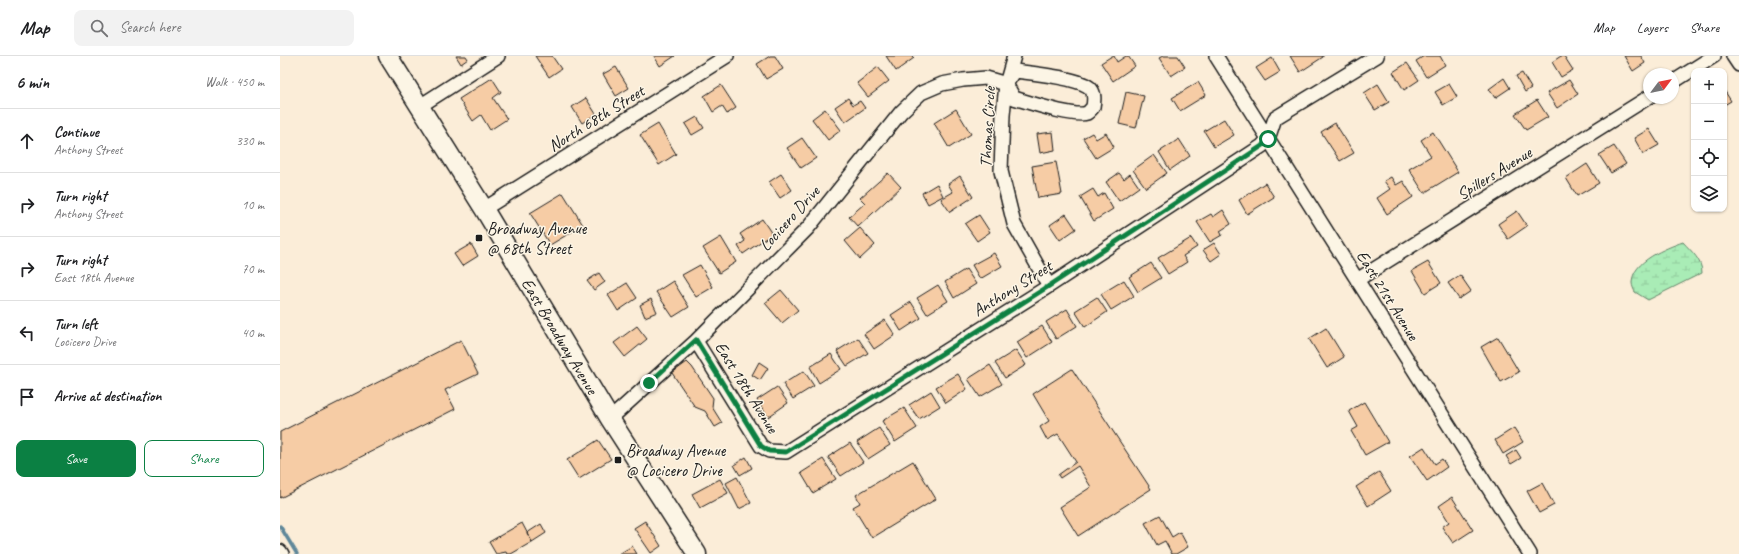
<!DOCTYPE html>
<meta charset="utf-8">
<style>
body{margin:0;font-family:Caveat,sans-serif;background:#f2f2f2;color:#202124}
.controls{position:absolute;right:12px;top:12px;display:grid;overflow:hidden;border-radius:8px;box-shadow:0 1px 3px #0004}
.controls button{width:36px;height:36px;display:grid;place-items:center;padding:0;border:0;border-bottom:1px solid #e0e0e0;background:#fff;color:#202124;font:20px sans-serif}
.compass{position:absolute;left:1363px;top:12px;width:36px;height:36px;border-radius:50%;background:#fff;box-shadow:0 1px 3px #0004;rotate:58deg}
.stop{position:absolute;width:12px;height:12px;margin:-9px;border:3px solid #0b8043;border-radius:50%;background:#fff}
.stop.end{background:#0b8043;border-color:#fff;box-shadow:0 1px 4px #0008}
.list{margin:0;padding:0;list-style:none}
h2{display:flex;justify-content:space-between;align-items:center;height:52px;margin:0;padding:0 16px;font-size:17px}
h2 small{font-size:13px;font-weight:400;color:#757577}
.list li{display:grid;grid-template-columns:26px 1fr auto;gap:12px;align-items:center;box-sizing:border-box;height:64px;padding:0 16px;border-top:1px solid #e0e0e0}
.list b{display:block;font-size:15px;white-space:nowrap}
.list p{margin:0;font-size:13px;white-space:nowrap;color:#757577}
.list em{font-size:13px;font-style:normal;color:#757577}
.actions{display:flex;gap:8px;padding:12px 16px}
.actions a{flex:1;padding:9px 0;border:1px solid #0b8043;border-radius:8px;text-align:center;font-size:14px;color:#0b8043}
.actions .main{background:#0b8043;color:#fff}
.icon{flex:none;width:22px;height:22px;fill:none;stroke:currentColor;stroke-width:2;stroke-linecap:round;stroke-linejoin:round}
.map{position:relative;flex:none;width:1459px;height:498px;overflow:hidden}
header{display:flex;align-items:center;gap:24px;box-sizing:border-box;height:56px;padding:0 20px;background:#fff;border-bottom:1px solid #e0e0e0}
header strong{font-size:19px}
nav{display:flex;gap:22px;margin-inline-start:auto;font-size:14px}
.search{width:280px;height:36px;background:#f2f2f2;display:flex;align-items:center;gap:10px;box-sizing:border-box;padding:0 14px;border-radius:8px;color:#757577;font-size:15px}
main{display:flex}
aside{flex:1;background:#fff}
.map>svg:first-child{display:block}
.wetland{fill:url(#wetland-marsh);stroke:#628469}
.lines{fill:none;stroke-linecap:round;stroke-linejoin:round}
.stream{stroke:#5e8799;stroke-width:3.5}
.building{fill:#f6cca5;stroke:#1c1c1c}
.street-casing{stroke:#1c1c1c;stroke-width:16}
.secondary-casing{stroke:#1c1c1c;stroke-width:21}
.street{stroke:#fcf5e5;stroke-width:13}
.secondary{stroke:#fcf5e5;stroke-width:18}
.route{stroke:#0b8043;stroke-width:5}
.poi-dot{fill:#1c1c1c;stroke:#fcf5e5;stroke-width:1.5}
.labels{text-anchor:middle;stroke-width:3;stroke-linejoin:round;paint-order:stroke}
.street-label{font-size:17px;fill:#1c1c1c;stroke:#fcf5e5}
.poi-label{font-size:17px;fill:#1c1c1c;stroke:#fcf5e5;text-anchor:start}
</style>
<header>
<strong>Map</strong>
<div class="search"><svg class="icon" aria-label="search" viewBox="0 0 24 24"><circle cx="10" cy="10" r="6"/><path d="M15 15l6 6"/></svg>Search here</div>
<nav><a>Map</a><a>Layers</a><a>Share</a></nav>
</header>
<main>
<aside>
<h2>6 min<small>Walk · 450 m</small></h2>
<ul class="list">
<li><svg class="icon" aria-label="ahead" viewBox="0 0 24 24"><path d="M12 20V5M6 11l6-6 6 6"/></svg><div><b>Continue</b><p>Anthony Street</p></div><em>330 m</em></li>
<li><svg class="icon" aria-label="right" viewBox="0 0 24 24"><path d="M7 20v-9h11M14 6l5 5-5 5"/></svg><div><b>Turn right</b><p>Anthony Street</p></div><em>10 m</em></li>
<li><svg class="icon" aria-label="right" viewBox="0 0 24 24"><path d="M7 20v-9h11M14 6l5 5-5 5"/></svg><div><b>Turn right</b><p>East 18th Avenue</p></div><em>70 m</em></li>
<li><svg class="icon" aria-label="left" viewBox="0 0 24 24"><path d="M17 20v-9H6M10 6l-5 5 5 5"/></svg><div><b>Turn left</b><p>Locicero Drive</p></div><em>40 m</em></li>
<li><svg class="icon" aria-label="arrive" viewBox="0 0 24 24"><path d="M6 21V4h12l-3 4 3 4H6"/></svg><div><b>Arrive at destination</b></div></li>
</ul>
<div class="actions"><a class="main">Save</a><a>Share</a></div>
</aside>
<div class="map">
<svg width="1459" height="498" viewBox="0 0 1459 498">
<defs>
<pattern id="wetland-marsh" width="20" height="14" patternUnits="userSpaceOnUse"><rect width="20" height="14" fill="#a9ecb6"/><path d="M1 5h8M5 5V1M11 12h8M15 12V8" fill="none" stroke="#91ca9c"/></pattern>
</defs>
<rect width="100%" height="100%" fill="#fbedd8"/>
<filter id="ink" filterUnits="userSpaceOnUse"><feTurbulence type="fractalNoise" baseFrequency=".025" numOctaves="2"/><feDisplacementMap in="SourceGraphic" scale="8" xChannelSelector="R" yChannelSelector="G"/><feConvolveMatrix kernelMatrix="1 2 1 2 8 2 1 2 1" color-interpolation-filters="sRGB"/></filter>
<g filter="url(#ink)">
<path class="wetland" d="M1403,186C1412,196 1422,204 1422,217L1368,244L1355,236C1354,234 1352,230 1352,227C1352,205 1386,192 1403,186Z"/>
<g class="lines">
<path class="stream" d="M0,470L17,498"/>
</g>
<path class="building" d="M176,0H186L188,3L181,8Z
M255,0H272L281,13L269,21Z
M374,0H395L380,10Z
M490,0H495L503,13L486,23L477,8Z
M606,0H632L634,2L616,15Z
M832,0H834L837,6L846,0H848L855,10L833,25L821,7Z
M883,0H898L905,11L891,20L879,2Z
M1010,0H1043V1L1020,16Z
M1144,0H1160L1165,9L1146,21L1136,5Z
M1281,0H1284L1293,14L1281,21L1272,6Z
M1344,0H1361L1365,7L1353,15Z
M992,2L1000,16L985,25L976,12Z
M1127,7L1139,24L1124,34L1113,16Z
M336,11L349,32L336,40L323,18Z
M598,11L609,25L588,41L577,27Z
M1242,17L1251,32L1245,36L1236,20Z
M212,22L221,36L213,42L227,63L210,74L201,59L193,65L179,43Z
M1224,22L1230,32L1215,42L1209,33Z
M1289,24L1298,38L1277,52L1267,37Z
M918,26L926,39L900,55L892,42Z
M1098,28L1109,46L1095,54L1084,37Z
M1169,28L1177,41L1163,49L1155,36Z
M441,29L456,52L447,58L442,50L433,56L424,40Z
M1444,34L1451,45L1444,49Z
M846,36L864,40L856,72L839,68Z
M306,42L316,58L302,67L292,51Z
M568,42L573,49L580,45L585,52L565,66L555,51Z
M1257,44L1268,61L1246,74L1235,58Z
M545,53L561,74L548,84L532,63Z
M676,53L691,78L669,92L654,67Z
M417,61L424,72L412,79L405,68Z
M944,63L954,79L934,91L924,75Z
M1055,67L1074,97L1060,105L1041,76Z
M378,68L396,98L379,109L360,79Z
M1369,73L1379,89L1363,98L1354,82Z
M773,76L775,94L760,97L757,78Z
M1153,76L1178,116L1144,137L1129,113L1151,100L1141,84Z
M812,77L816,83L826,77L834,91L816,102L803,82Z
M522,82L536,102L521,112L507,92Z
M899,83L910,100L890,114L879,96Z
M1334,90L1346,108L1331,117L1319,99Z
M874,99L887,117L866,132L853,114Z
M776,106L782,138L758,142L752,110Z
M1307,108L1319,127L1297,140L1286,122Z
M608,117L621,131L578,171L569,161L585,147L580,142Z
M839,117L844,123L850,118L859,131L839,145L826,126Z
M501,118L512,134L500,142L489,126Z
M680,120L693,141L670,156L661,143L673,136L668,128Z
M1111,121L1116,129L1123,125L1133,141L1107,158L1097,142L1110,133L1104,125Z
M985,127L994,141L967,158L959,144Z
M657,128L663,140L648,148L642,137Z
M813,133L818,141L824,137L833,153L814,165L800,141Z
M283,137L303,169L270,189L250,157Z
M943,154L951,168L940,175L942,179L930,186L917,166L931,158L933,161Z
M1237,155L1247,170L1228,183L1218,168Z
M786,158L796,173L780,184L770,169Z
M699,159L710,176L697,185L685,168Z
M482,163L492,178L463,198L458,190L465,185L460,178Z
M580,172L595,189L580,203L565,185Z
M441,181L456,206L439,217L423,192Z
M911,182L917,191L903,200L907,206L888,218L878,202Z
M934,187L941,198L931,205L923,194Z
M191,188L198,200L182,210L174,198Z
M714,197L722,210L700,223L692,209Z
M1148,206L1161,227L1145,237L1132,215Z
M871,207L881,222L858,236L849,221Z
M420,209L433,231L416,241L402,219Z
M686,213L696,228L674,242L665,226Z
M319,217L325,226L314,234L307,225Z
M1180,219L1191,235L1179,243L1168,227Z
M844,224L854,240L831,254L821,238Z
M393,225L409,251L393,261L376,236Z
M347,227L357,242L338,255L328,239Z
M658,229L668,245L647,258L637,242Z
M501,234L518,254L502,267L485,247Z
M817,241L827,256L805,271L795,255Z
M371,243L377,256L365,261L360,249Z
M631,246L641,262L621,275L611,259Z
M787,253L797,270L776,283L766,266Z
M605,264L615,279L594,293L584,278Z
M357,270L367,283L345,301L334,287Z
M762,270L772,286L747,302L737,286Z
M1046,272L1064,301L1047,312L1029,283Z
M1218,281L1239,316L1221,326L1201,291Z
M578,282L588,297L567,310L557,295Z
M181,284L198,318L165,334L175,353L0,442V376Z
M736,294L746,309L725,322L715,307Z
M551,298L561,313L539,327L530,311Z
M407,306L412,311L433,342L432,351L442,367L435,371L425,355L415,351L392,317Z
M479,306L488,312L480,324L472,319Z
M710,309L722,328L700,341L688,323Z
M792,313L871,433L798,480L780,451L811,431L798,410L780,422L778,419L796,406L778,378L767,384L760,371L769,365L753,338Z
M524,315L534,330L513,343L503,328Z
M678,318L687,333L666,347L656,331Z
M497,331L508,347L488,361L477,344Z
M651,335L660,350L639,363L629,349Z
M1084,346L1108,386L1085,399L1071,375L1078,371L1069,355Z
M624,352L637,372L615,386L602,365Z
M599,372L610,389L588,403L577,386Z
M1234,372L1243,386L1223,398L1215,384Z
M318,384L331,403L299,423L287,404Z
M570,387L583,406L561,420L548,401Z
M1144,391L1155,408L1162,403L1167,411L1147,425L1130,400Z
M1236,394L1241,402L1231,408L1226,400Z
M466,401L472,412L460,419L454,409Z
M543,403L556,423L533,437L521,417Z
M633,405L656,443L592,482L573,451L580,447L576,439Z
M1099,416L1111,435L1088,450L1076,431Z
M457,421L471,447L459,453L446,427Z
M440,423L448,437L420,452L412,438Z
M1262,427L1274,449L1259,457L1247,435Z
M1172,441L1193,474L1173,487L1162,471L1169,466L1159,450Z
M880,459L892,481L900,476L908,491L896,498H892L885,485L877,489L865,467Z
M365,465L381,490L371,497L354,472Z
M242,467L252,486L231,498H227L226,496L216,498L209,486Z
M261,468L266,477L252,486L247,477Z
M352,490L357,498H339Z"/>
<g class="lines">
<defs>
<path id="street" d="M734,0L726,28L723,59L721,115L734,168L769,230
M936,0L1250,498
M1453,0L1459,9
M1393,26L1434,0
M140,50L218,0
M204,153L447,0
M1077,224L1369,41
M416,285L481,390L489,395L506,396L769,230L982,90L988,83L995,62L1097,0
M330,363L416,285L528,172L621,56L641,37L662,28L683,24L706,22L726,28L735,15C750,17 802,22 811,33C815,38 814,45 813,51C811,53 809,56 807,57C795,62 748,46 734,42L726,28
M0,495L2,498"/>
<path id="secondary" d="M108,0L204,153L330,363L417,498"/>
</defs>
<use href="#street" class="street-casing"/>
<use href="#secondary" class="secondary-casing"/>
<use href="#street" class="street"/>
<use href="#secondary" class="secondary"/>
</g>
</g>
<g class="lines" filter="url(#ink)">
<path class="route" d="M369,327L416,284L481,390L489,395L506,396L769,230L982,90L988,83"/>
</g>
<g class="poi-dot">
<rect x="195" y="178" width="8" height="8" rx="2"/>
<rect x="334" y="400" width="8" height="8" rx="2"/>
</g>
<g class="labels">
<g class="street-label">
<text transform="translate(316 62) rotate(-32)" y="6">North 68th Street</text>
<text transform="translate(707 71) rotate(-87)" y="6">Thomas Circle</text>
<text transform="translate(1214 117) rotate(-32)" y="6">Spillers Avenue</text>
<text transform="translate(509 162) rotate(-48)" y="6">Locicero Drive</text>
<text transform="translate(732 232) rotate(-32)" y="6">Anthony Street</text>
<text transform="translate(1108 239) rotate(58)" y="6">East 21st Avenue</text>
<text transform="translate(280 280) rotate(59)" y="6">East Broadway Avenue</text>
<text transform="translate(467 331) rotate(58)" y="6">East 18th Avenue</text>
</g>
<g class="poi-label">
<text x="207" y="178">Broadway Avenue<tspan x="207" dy="20">@ 68th Street</tspan></text>
<text x="346" y="400">Broadway Avenue<tspan x="346" dy="20">@ Locicero Drive</tspan></text>
</g>
</g>
</svg>
<div class="controls">
<button>+</button>
<button>−</button>
<button><svg class="icon" aria-label="locate" viewBox="0 0 24 24"><circle cx="12" cy="12" r="6"/><path d="M12 2v4M12 18v4M2 12h4M18 12h4"/></svg></button>
<button><svg class="icon" aria-label="layers" viewBox="0 0 24 24"><path d="M12 4l9 5-9 5-9-5zM3 14l9 5 9-5"/></svg></button>
</div>
<svg class="compass" viewBox="-18 -18 36 36"><path d="M0-13l5 13h-10z" fill="#e53935"/><path d="M0 13l5-13h-10z" fill="#757577"/></svg>
<div class="stop" style="left:988px;top:83px"></div>
<div class="stop end" style="left:369px;top:327px"></div>
</div>
</main>
